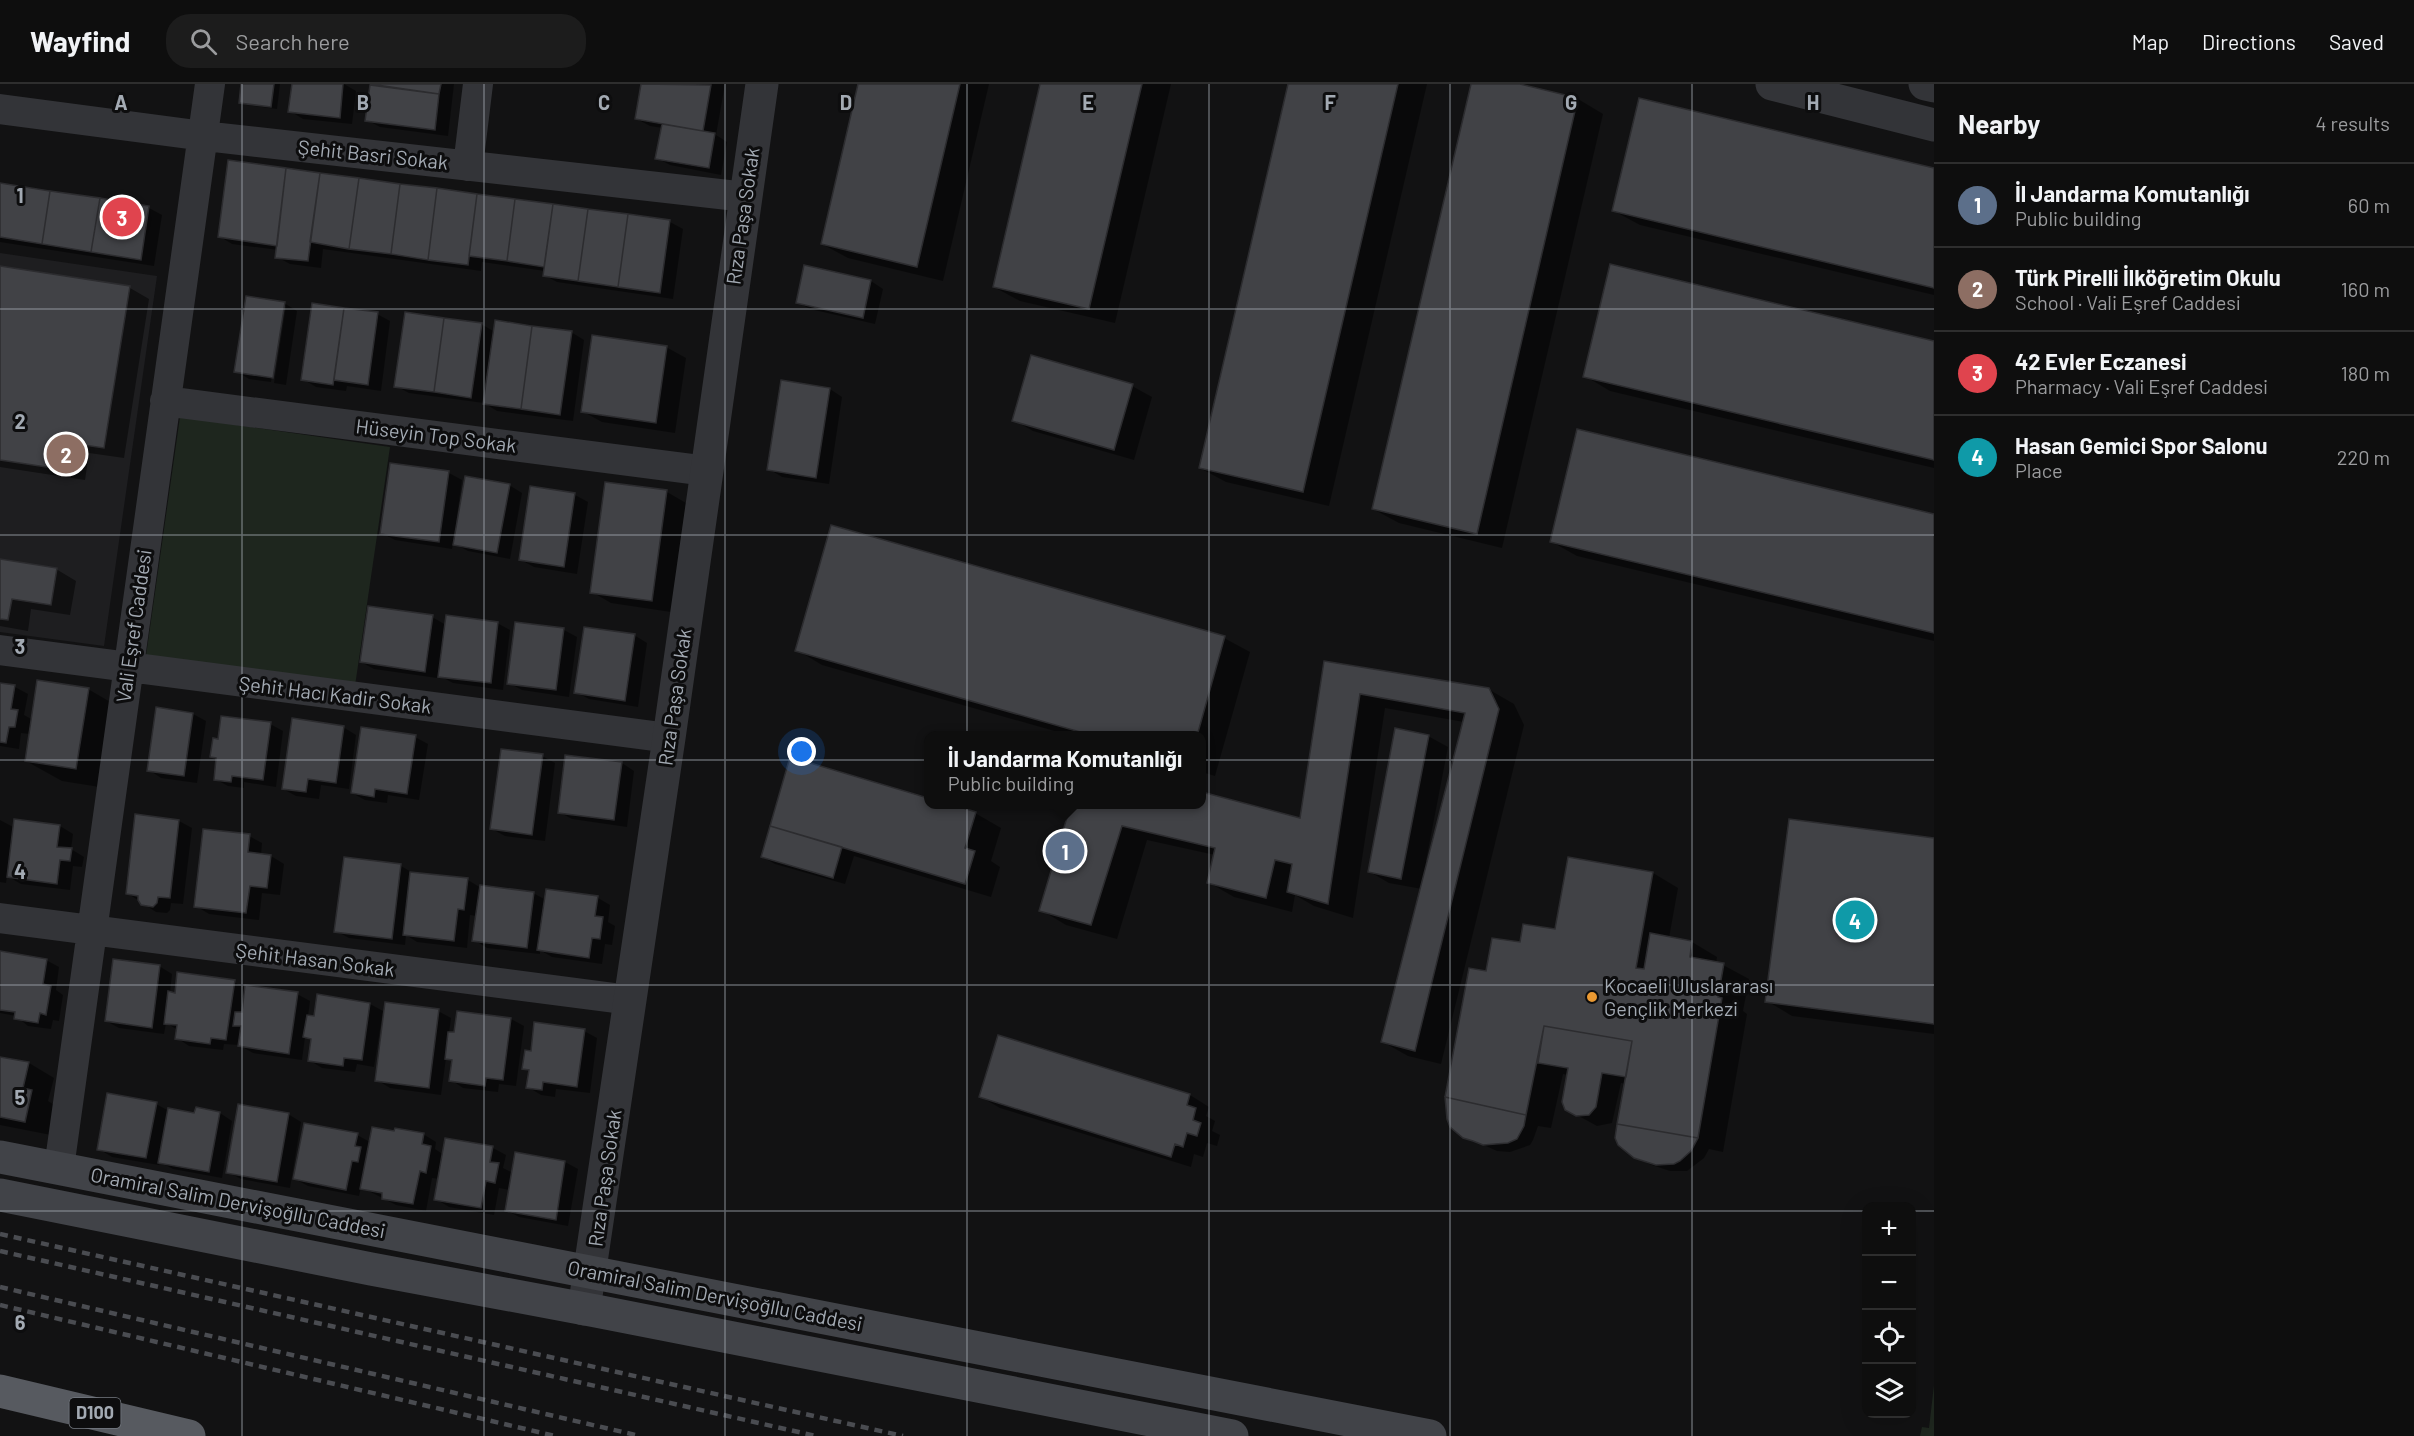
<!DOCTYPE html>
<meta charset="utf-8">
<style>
body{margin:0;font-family:Barlow,sans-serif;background:#1c1c1c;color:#f1f3f6}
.controls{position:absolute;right:18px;bottom:18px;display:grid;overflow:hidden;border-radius:12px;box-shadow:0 6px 24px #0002}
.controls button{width:54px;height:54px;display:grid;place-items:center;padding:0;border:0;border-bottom:2px solid #2e2e2e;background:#0e0e0e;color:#f1f3f6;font:30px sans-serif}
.you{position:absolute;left:802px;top:668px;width:21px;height:21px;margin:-15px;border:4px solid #fff;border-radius:50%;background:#1a73e8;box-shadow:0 0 0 9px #1a73e833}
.badge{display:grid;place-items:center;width:39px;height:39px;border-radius:50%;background:#7c3aed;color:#fff;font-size:20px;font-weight:700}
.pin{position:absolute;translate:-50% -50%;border:3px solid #fff;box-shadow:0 2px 6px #0006}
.popup{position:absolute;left:924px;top:647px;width:282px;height:78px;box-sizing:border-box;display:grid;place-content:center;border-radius:12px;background:#0e0e0e;filter:drop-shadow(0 2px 4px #0005);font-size:20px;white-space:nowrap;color:#9b9c9e}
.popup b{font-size:22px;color:#f1f3f6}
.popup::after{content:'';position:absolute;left:50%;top:100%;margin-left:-12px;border:12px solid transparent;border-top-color:#0e0e0e}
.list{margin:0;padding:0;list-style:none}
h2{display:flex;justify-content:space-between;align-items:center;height:78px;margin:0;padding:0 24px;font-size:26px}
h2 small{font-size:20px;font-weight:400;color:#9b9c9e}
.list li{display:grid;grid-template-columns:39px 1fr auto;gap:18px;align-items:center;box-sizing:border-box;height:84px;padding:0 24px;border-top:2px solid #2e2e2e}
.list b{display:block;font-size:22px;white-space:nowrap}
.list p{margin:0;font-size:20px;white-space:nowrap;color:#9b9c9e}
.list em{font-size:20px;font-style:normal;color:#9b9c9e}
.icon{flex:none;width:33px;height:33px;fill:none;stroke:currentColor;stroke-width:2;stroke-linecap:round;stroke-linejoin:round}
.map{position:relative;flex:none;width:1934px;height:1352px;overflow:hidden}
header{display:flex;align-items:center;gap:36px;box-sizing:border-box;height:84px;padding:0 30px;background:#0e0e0e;border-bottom:2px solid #2e2e2e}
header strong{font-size:28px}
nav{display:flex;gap:33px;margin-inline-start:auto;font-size:21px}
.search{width:420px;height:54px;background:#1c1c1c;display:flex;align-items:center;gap:15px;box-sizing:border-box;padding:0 21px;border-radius:24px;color:#9b9c9e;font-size:22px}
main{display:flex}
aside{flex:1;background:#0e0e0e}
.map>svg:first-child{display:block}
.built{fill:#1e1e20}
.green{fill:#1e261e}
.shadow{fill:#0007}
.building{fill:#414246;stroke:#2c2c2f;stroke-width:1.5}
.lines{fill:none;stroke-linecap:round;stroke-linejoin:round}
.minor{stroke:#333438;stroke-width:30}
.tertiary{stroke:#333438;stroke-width:33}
.secondary{stroke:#414348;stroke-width:33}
.trunk{stroke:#575a60;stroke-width:33}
.rail{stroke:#4a4c51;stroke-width:4.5;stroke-dasharray:8 6;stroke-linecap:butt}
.grid{fill:none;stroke:#a3aab3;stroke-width:1.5;stroke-opacity:0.55}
.poi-dot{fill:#ea9932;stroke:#0d0d0e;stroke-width:2}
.labels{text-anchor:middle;stroke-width:6;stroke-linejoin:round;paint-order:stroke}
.shield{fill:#0d0d0e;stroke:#767b82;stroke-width:1.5}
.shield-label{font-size:18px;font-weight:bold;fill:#a3aab3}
.street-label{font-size:20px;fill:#a3aab3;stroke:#0d0d0e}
.poi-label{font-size:20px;fill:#a3aab3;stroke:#0d0d0e;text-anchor:start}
.grid-label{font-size:20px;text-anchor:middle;font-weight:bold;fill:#a3aab3;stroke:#0d0d0e;stroke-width:6;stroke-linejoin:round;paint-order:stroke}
</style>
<header>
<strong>Wayfind</strong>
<div class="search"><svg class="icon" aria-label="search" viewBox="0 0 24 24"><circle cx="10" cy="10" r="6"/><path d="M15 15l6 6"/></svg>Search here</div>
<nav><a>Map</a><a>Directions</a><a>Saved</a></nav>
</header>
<main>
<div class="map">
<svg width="1934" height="1352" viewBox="0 0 1934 1352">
<rect width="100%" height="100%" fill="#121213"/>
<path class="built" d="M0,169L157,192L104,562L0,548Z"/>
<path class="green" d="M180,333L390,363L355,602L146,572Z
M1934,1301V1352H1920L1922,1343L1929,1344Z"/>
<path class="shadow" d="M242,0H280L277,25L246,21L241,18Z
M293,0H344L356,7L352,40L303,35L290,27Z
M371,0H454L448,52L380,43L367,36Z
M642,0H725L716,51L727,58L721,91L670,81L657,74L663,44L650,42L637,35Z
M860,0H989L943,197L848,174L822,160Z
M1042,0H1171L1115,239L1020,217L994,203Z
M1290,0H1427L1329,422L1226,398L1200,384Z
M1473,0H1514L1578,15L1603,30L1502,464L1399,439L1373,425Z
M229,78L670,138L683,145L673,215L557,198L544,191L545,187L482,178L481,187L323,165L321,184L290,180L277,173L278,166L232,160L219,152Z
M1934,86V211L1640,141L1614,127Z
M0,100L149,124L162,131L154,182L0,158Z
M0,183L130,204L149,215L124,374L89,369L85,396L0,383Z
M871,197L883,205L875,240L810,225L797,218Z
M284,219L297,227L286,301L274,299L286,222H283L271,298L249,295L236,287Z
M313,221L377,230L390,237L381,307L347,302L346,307L316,303L303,295Z
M481,240L495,248H571L584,256L573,337L497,327L484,319L409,309L396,302Z
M1934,259V384L1610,307L1585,292Z
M666,263L686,274L675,349L602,338L582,327Z
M1132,302L1152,313L1134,376L1033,347L1014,336Z
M830,305L842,313L829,400L782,393L769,385Z
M392,380L449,389L462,396L456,439L458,440L509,401L522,409L510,475L468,467L453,459L452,465L395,456L382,449Z
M606,400L667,408L686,419L671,528L611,519L592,508Z
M532,404L575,411L588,418L577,490L534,483L521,476Z
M1934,432V557L1577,472L1552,458Z
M0,477L56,485L76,497L70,531L31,525L28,547L0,542Z
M432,533L446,541L497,539L510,546L503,606L453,599L438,591L437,594L374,585L361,578Z
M564,546L577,553L569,613L522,606L509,599Z
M634,551L647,559L638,623L589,615L576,608Z
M1224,554L1250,568L1215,692L1202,688V652H1072L822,581L797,566Z
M1326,579L1488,605L1514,620L1524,641L1441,980L1408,972L1383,958L1422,805L1389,799L1370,788L1428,652L1448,663L1426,777H1429L1464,638L1385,624L1353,834L1314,822L1295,811L1292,828L1234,813L1208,798L1215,771L1147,756L1117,855L1066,841L1041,826L1073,720H1202V709L1302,736Z
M0,600L15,603L28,610L24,631L33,636L88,605L124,626L112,705L62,697L26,677L30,650L21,649L19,665L0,662Z
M193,630L206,637L197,699L161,694L149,686Z
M270,640L283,647L276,703L244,698V704L228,702L215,695L218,676L212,673L219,656Z
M343,643L356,651L349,705L321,701L319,715L296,712L283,705Z
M415,653L428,660L419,716L388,711L387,719L365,716L352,709Z
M542,672L555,679L545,757L505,752L492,745Z
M791,675L928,715V720L975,729L1001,744L991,777L1000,783L991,813L854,772L845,800L775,780L763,773Z
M622,679L634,687L627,743L572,735L559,728Z
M136,732L179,737L192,744L183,820L171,819L170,826L167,829L156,828L127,809Z
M0,736L15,744L60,742L73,750L71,765L84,773L82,783L73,782L70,806L21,800L7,792L6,799L0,798Z
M249,752L262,759L261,771L271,772L284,780L280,811L262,809L259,836L209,830L196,822Z
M1934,755V950L1792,932L1767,917Z
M401,782L413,789L468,796L481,804L533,809L546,816L598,814L610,821L608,838L615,842L612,861L605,860L602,880L552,873L540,866V870L487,864L474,856L477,832L470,831L467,864L417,858L406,851L405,861L349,854L336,847Z
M1653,789L1678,804L1669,854L1692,858L1717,873L1716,879L1723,881L1749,895L1743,927L1747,930L1723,1068L1709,1065L1704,1074L1687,1087H1670L1649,1080L1635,1072L1626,1000L1621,999L1612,1039L1597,1042L1566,1025L1568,991L1563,990L1551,1044L1538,1042L1533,1056L1530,1061L1510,1068L1497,1067L1464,1052L1488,888L1521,860L1556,847Z
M0,869L46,876L59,883L56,906L63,911L59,937L53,936L51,945L28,942L16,932L0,929Z
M159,882L172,890L170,909L176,910L234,898L246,905L297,910L310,917L308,932L315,934L370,920L383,927L374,983L357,980L355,988L322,984L309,976L312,957L305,953L302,976L253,969L239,961L224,960L223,966L189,962L177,954L178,946L166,939L164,950L119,944L106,937Z
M438,927L451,934L449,949L511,935L524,942L516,1002L499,1000L498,1008L463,1004L451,996L453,978L446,974L441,1011L390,1004L377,996Z
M584,947L597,954L590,1009L556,1005L555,1013L541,1011L528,1003L530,988L524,985L532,969Z
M999,953L1190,1011L1209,1023L1206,1032L1215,1037L1212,1047L1220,1051L1217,1062L1207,1059L1203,1073L1194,1070L1191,1083L1000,1024L981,1013Z
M0,975L29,979L54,994L48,1017L56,1022L51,1051L0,1041Z
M156,1020L169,1027L196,1031L220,1029L232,1037L222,1094L173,1085L160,1078L159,1081L112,1073L99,1065Z
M288,1030L301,1038L290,1104L241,1095L228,1088Z
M423,1050L436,1058L435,1065L444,1071L447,1056L493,1064L506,1071L503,1084L513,1089L516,1070L565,1078L578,1085L568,1142L519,1133L506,1126L510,1106L499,1104L494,1131L449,1123L436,1115L440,1095L432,1094L426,1127L396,1121L361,1103L359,1112L308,1102L295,1095L357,1051L370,1058Z"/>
<path class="building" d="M241,0H274L271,23L239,19Z
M292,0H343L340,34L288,28Z
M370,0H441L439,10Z
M641,0L711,1L703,47L635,35Z
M858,0H960L917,183L821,160Z
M1040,0H1142L1089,225L993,203Z
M1288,0H1398L1303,408L1199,384Z
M1471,0H1520L1578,14L1477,450L1372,425Z
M370,1L439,10L435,46L365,37Z
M1639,14L1934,84V204L1612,127Z
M662,40L715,49L709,84L655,75Z
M228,76L286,84L277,162L218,153Z
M286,84L320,89L308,177L275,174Z
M320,89L359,94L349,165L310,158Z
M359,94L400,100L391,170L349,165Z
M0,99L50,107L42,160L0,153Z
M400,100L437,104L428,176L391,170Z
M437,104L477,110L468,181L428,176Z
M50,107L100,114L91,168L42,160Z
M477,110L515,115L507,177L469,172Z
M100,114L149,122L141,176L91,168Z
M515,115L553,120L544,183L507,177Z
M553,120L588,125L578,197L543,192Z
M588,125L628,130L618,203L578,197Z
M628,130L670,136L660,209L618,203Z
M1610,180L1934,257V376L1583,293Z
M804,181L871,196L863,234L796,219Z
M0,182L130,202L104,364L70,359L66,386L0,376Z
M246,212L285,218L273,294L234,288Z
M312,219L344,224L333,301L301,296Z
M344,224L378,228L368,301L334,296Z
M405,228L444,234L434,308L394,303Z
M444,234L482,239L471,314L434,308Z
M495,236L532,242L521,325L483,320Z
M532,242L572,247L560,331L521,325Z
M592,251L667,262L656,339L581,328Z
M1031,271L1133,300L1114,366L1012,337Z
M781,296L830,304L816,394L767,386Z
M1577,345L1934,430V549L1550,458Z
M390,379L449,387L439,458L380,450Z
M465,392L510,400L497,469L453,461Z
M605,398L667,406L652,517L590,509Z
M530,402L575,409L564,483L519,476Z
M831,441L1225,552L1197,652H1094L795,567Z
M0,475L57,484L51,521L12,515L8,536L0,535Z
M368,522L433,531L425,588L360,578Z
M446,531L498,538L491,599L438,593Z
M515,538L564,544L556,606L507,600Z
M584,543L635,550L625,617L574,609Z
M1324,577L1489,604L1499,625L1415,967L1381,958L1465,629L1360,610L1328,820L1287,808L1292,780L1275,776L1266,814L1207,799L1215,764L1122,742L1091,841L1039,827L1071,720H1202V708L1300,734Z
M37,596L89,604L76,685L25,677Z
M0,599L15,601L11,625L18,626L15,643H9L6,659L0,658Z
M156,623L193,629L184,692L147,687Z
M221,632L271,638L263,696L232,692L231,698L214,696L216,674L210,673L213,654L218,655Z
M292,634L344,642L336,699L308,695L306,708L282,705Z
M361,643L416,651L407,710L375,705L374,713L351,709Z
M1395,644L1429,651L1401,795L1368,788Z
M501,665L543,670L532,751L490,745Z
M565,671L622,678L614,736L558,729Z
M790,673L928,714V720H951L976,728L965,764L975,767L965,800L770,742Z
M135,730L179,736L170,814L158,813L157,819L153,823L141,821L138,816V812L126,810Z
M14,735L60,741L57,763L72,764L70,777L60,776L57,800L7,793Z
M1789,735L1934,754V940L1765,918Z
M770,742L842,763L833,794L761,773Z
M203,745L250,750L248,768L271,771L267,804L250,802L246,829L194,823Z
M344,773L401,780L392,855L334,848Z
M1568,773L1653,788L1636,884L1644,885L1650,849L1692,857L1690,873L1724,879L1718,913L1722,914L1698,1054L1617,1040L1632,957L1544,942L1526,1031L1445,1013L1469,884L1486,887L1492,854L1520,858L1523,840L1555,845Z
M410,788L468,794L464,826L458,825L454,857L403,851Z
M480,801L534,808L527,864L472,857Z
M546,805L598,812L595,832L603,833L600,855L592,854L589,874L537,866Z
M0,867L47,875L43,900L51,902L46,931L40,929L38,939L14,935L15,928L0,926Z
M113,875L160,881L152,944L105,937Z
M177,888L235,896L226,956L211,954L210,960L175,955L177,941L164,940L168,907L175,909Z
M245,901L298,908L289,970L238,962L241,942H233L235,928H242Z
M317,910L370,919L362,976L344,974L343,982L308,977L311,955L303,953L307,931L314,932Z
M385,918L439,925L429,1004L375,997Z
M457,927L511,934L503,996L486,994L485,1002L449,997L452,976L445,975L448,948H454Z
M534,938L585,945L577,1003L543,998L542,1006L526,1004L529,986L522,985L525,966L531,967Z
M1544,942L1632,957L1626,993L1602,989L1596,1023L1589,1031L1576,1032L1565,1026L1562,1018L1568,984L1538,979Z
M998,951L1190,1010L1187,1021L1196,1024L1193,1036L1201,1039L1197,1052L1187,1049L1183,1063L1175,1060L1171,1073L979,1013Z
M0,973L29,978L23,1004L32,1006L25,1038L0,1033Z
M107,1009L157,1018L146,1074L97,1066Z
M1445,1013L1526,1031L1524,1042L1517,1055L1508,1059L1483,1061L1473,1057L1463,1054L1450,1043L1447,1035Z
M238,1020L289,1029L277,1098L226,1089Z
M196,1023L220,1028L209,1088L158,1079L168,1024L194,1029Z
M304,1039L358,1049L355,1062L361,1063L358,1078L352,1077L346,1106L293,1095Z
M1617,1040L1698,1054L1691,1067L1680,1077L1674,1080L1656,1081L1634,1074L1618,1061L1615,1054Z
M372,1043L394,1047L395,1044L424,1049L422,1060L431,1062L426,1089L420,1087L413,1120L382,1115V1109L360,1105Z
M445,1054L493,1062L490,1078L499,1079L495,1099L486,1097L481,1124L434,1116Z
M515,1068L565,1077L556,1136L505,1127Z"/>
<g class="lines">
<path class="minor" d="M0,25L204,52L746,113
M468,82L478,0
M165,317L707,387
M0,566L669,654
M0,834L630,916
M59,1084L210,0"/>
<path class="tertiary" d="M1772,0L1934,41
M1925,0L1934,2
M584,1225L669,654L762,0"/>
<path class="secondary" d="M0,1073L1430,1352
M0,1111L371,1185L596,1227L1232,1352"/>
<path class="trunk" d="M0,1307L189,1352"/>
<path class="rail" d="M0,1150L903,1352
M0,1167L816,1352
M0,1203L640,1352
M0,1221L555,1352"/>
</g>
<path class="grid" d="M242,0V1352M484,0V1352M725,0V1352M967,0V1352M1209,0V1352M1450,0V1352M1692,0V1352M0,225H1934M0,451H1934M0,676H1934M0,901H1934M0,1127H1866M1912,1127H1934"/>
<circle class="poi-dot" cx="1592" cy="913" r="6"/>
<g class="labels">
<rect class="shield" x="69.5" y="1314" width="51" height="30" rx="4.5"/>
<g class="shield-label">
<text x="95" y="1335">D100</text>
</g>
<g class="street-label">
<text transform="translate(373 71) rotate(6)" y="7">Şehit Basri Sokak</text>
<text transform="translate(743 132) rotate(-82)" y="7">Rıza Paşa Sokak</text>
<text transform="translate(436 352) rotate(7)" y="7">Hüseyin Top Sokak</text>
<text transform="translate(134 542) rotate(-82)" y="7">Vali Eşref Caddesi</text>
<text transform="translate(335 611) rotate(7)" y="7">Şehit Hacı Kadir Sokak</text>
<text transform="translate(675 613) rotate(-82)" y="7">Rıza Paşa Sokak</text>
<text transform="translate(315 876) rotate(7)" y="7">Şehit Hasan Sokak</text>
<text transform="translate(605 1094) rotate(-82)" y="7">Rıza Paşa Sokak</text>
<text transform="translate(238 1119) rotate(11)" y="7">Oramiral Salim Dervişoğllu Caddesi</text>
<text transform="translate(715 1212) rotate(11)" y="7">Oramiral Salim Dervişoğllu Caddesi</text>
</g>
<g class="poi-label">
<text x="1604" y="909">Kocaeli Uluslararası<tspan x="1604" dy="23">Gençlik Merkezi</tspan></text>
</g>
</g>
<g class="grid-label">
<text x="121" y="26">A</text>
<text x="363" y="26">B</text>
<text x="604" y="26">C</text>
<text x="846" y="26">D</text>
<text x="1088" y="26">E</text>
<text x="1330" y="26">F</text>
<text x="1571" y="26">G</text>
<text x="1813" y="26">H</text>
<text x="20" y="119">1</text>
<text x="20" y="345">2</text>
<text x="20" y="570">3</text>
<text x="20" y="795">4</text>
<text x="20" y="1021">5</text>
<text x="20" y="1246">6</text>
</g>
</svg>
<div class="controls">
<button>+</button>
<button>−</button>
<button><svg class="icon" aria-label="locate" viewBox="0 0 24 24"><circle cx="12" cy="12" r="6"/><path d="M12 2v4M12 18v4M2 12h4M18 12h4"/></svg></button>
<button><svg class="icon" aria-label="layers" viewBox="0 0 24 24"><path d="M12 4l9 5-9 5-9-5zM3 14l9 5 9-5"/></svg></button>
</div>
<div class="you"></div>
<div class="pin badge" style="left:1065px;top:767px;background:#5c6f8a">1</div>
<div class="popup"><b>İl Jandarma Komutanlığı</b>Public building</div>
<div class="pin badge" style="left:66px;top:370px;background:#8d6e63">2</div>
<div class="pin badge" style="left:122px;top:133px;background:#e0444e">3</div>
<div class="pin badge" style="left:1855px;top:836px;background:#0f9aa8">4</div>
</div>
<aside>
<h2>Nearby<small>4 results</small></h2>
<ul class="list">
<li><span class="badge" style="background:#5c6f8a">1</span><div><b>İl Jandarma Komutanlığı</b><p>Public building</p></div><em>60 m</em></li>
<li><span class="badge" style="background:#8d6e63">2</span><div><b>Türk Pirelli İlköğretim Okulu</b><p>School · Vali Eşref Caddesi</p></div><em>160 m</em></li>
<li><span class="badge" style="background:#e0444e">3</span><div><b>42 Evler Eczanesi</b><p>Pharmacy · Vali Eşref Caddesi</p></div><em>180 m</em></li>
<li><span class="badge" style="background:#0f9aa8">4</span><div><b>Hasan Gemici Spor Salonu</b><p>Place</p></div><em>220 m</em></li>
</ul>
</aside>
</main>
